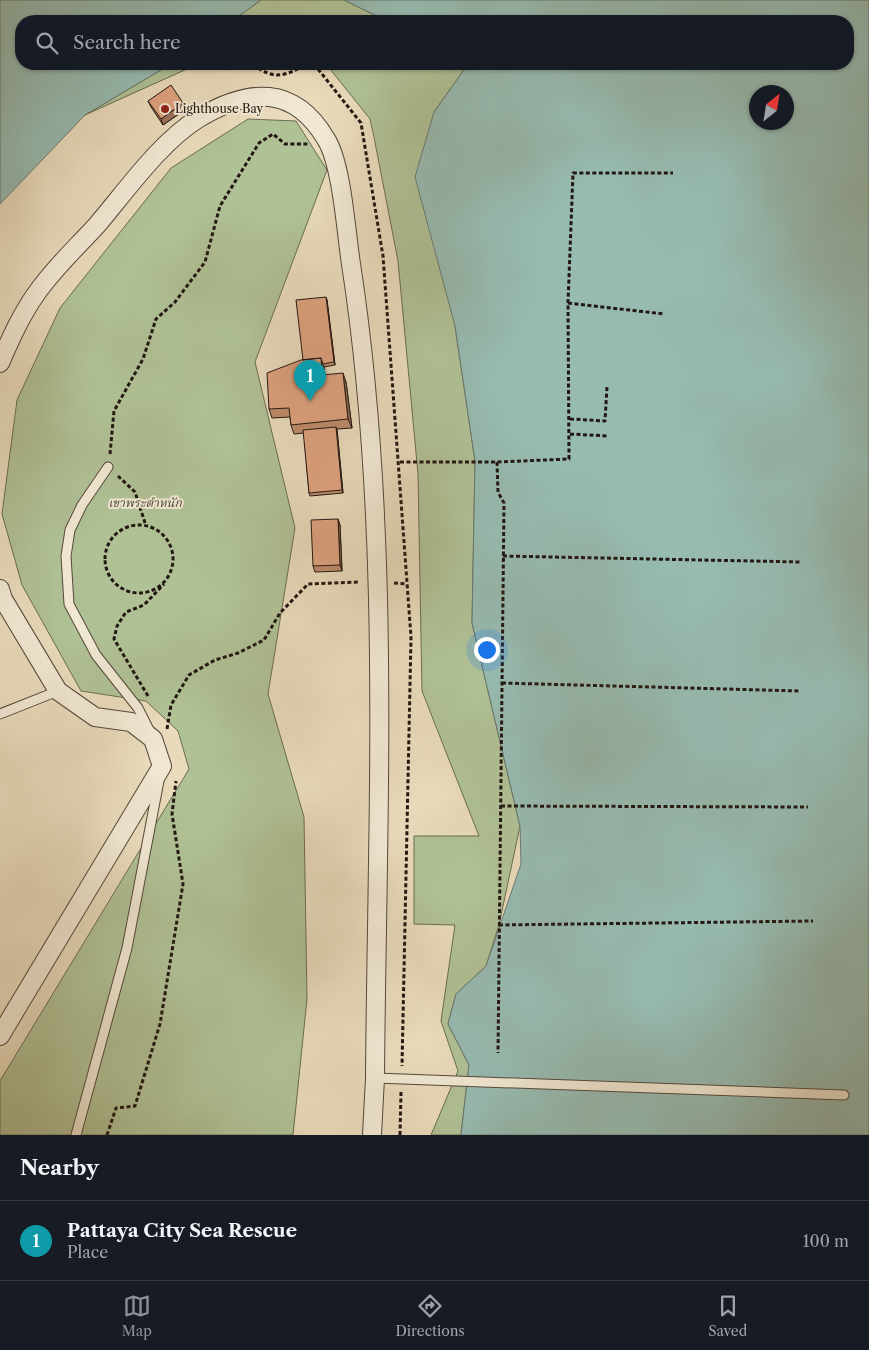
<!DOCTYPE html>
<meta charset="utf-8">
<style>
body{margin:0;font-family:"Libre Caslon Text","Noto Serif Thai",serif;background:#242831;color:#f1f3f6}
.compass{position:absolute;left:749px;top:85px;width:45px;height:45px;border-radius:50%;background:#171b24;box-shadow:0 1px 4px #0004;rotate:30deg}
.you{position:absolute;left:486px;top:649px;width:18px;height:18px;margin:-12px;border:4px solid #fff;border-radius:50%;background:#1a73e8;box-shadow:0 0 0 8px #1a73e833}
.badge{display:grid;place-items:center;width:32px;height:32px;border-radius:50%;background:#8c9099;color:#fff;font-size:16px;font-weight:700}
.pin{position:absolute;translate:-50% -41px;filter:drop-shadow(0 1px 2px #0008)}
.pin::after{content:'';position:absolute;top:26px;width:18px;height:15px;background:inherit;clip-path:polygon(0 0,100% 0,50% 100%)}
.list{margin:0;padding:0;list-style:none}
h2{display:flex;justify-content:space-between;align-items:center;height:65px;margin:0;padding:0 20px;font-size:21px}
h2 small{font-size:16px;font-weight:400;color:#9ea1a6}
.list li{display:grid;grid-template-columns:32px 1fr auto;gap:15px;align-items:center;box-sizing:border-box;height:80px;padding:0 20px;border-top:1px solid #363941}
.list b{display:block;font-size:19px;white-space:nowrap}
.list p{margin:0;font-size:16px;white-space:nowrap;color:#9ea1a6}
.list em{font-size:16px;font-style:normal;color:#9ea1a6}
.icon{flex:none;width:28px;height:28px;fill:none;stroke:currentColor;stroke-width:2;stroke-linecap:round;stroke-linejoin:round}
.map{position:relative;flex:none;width:869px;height:1135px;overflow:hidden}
.search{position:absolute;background:#171b24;box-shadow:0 1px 4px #0004;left:15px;right:15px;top:15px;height:55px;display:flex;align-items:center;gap:12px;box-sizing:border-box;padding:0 18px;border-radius:20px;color:#9ea1a6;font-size:19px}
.sheet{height:145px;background:#171b24}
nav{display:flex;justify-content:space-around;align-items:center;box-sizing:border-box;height:70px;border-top:1px solid #363941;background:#171b24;font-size:14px;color:#9ea1a6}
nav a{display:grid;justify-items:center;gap:2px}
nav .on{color:#8c9099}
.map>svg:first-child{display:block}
.green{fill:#b0c196;stroke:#696c54}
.water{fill:#97bbb1;stroke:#687971;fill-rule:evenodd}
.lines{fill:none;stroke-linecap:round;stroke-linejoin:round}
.lane-casing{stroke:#54483c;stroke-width:11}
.street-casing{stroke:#54483c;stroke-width:20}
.path{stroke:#221712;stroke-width:3;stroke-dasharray:4 2.5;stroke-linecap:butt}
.lane{stroke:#f1e8d3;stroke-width:9}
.street{stroke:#f1e8d3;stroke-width:18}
.wall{fill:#be8b6c;stroke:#221712}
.shaded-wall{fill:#9b7158;stroke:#221712}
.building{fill:#dda27e;stroke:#221712}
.poi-dot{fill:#8f2418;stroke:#f1e8d3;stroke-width:2}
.labels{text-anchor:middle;stroke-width:4;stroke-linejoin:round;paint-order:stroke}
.poi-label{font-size:12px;fill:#221712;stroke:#f1e8d3;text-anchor:start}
.park-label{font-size:12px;font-style:italic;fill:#4d4a3a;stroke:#f1e8d3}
</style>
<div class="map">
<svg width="869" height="1135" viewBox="0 0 869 1135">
<rect width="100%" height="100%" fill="#e9dbbc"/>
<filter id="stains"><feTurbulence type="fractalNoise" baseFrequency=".004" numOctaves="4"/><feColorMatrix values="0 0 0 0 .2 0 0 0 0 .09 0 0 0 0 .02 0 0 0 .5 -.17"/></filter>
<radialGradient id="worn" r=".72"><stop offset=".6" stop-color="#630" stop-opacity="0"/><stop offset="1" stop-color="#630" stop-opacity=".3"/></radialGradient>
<path class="green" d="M261,0H344L387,21H232Z
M171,64H198L85,115Z
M326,64H468L434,112L455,326L475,461L472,623L520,826L499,925L486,966L456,994L448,1024L469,1065L461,1135H431L458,1071L441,1021L455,925L414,924V836H479L422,691L418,474L398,261L373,132L370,119Z
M248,119L296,121L327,170L255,362L295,528L268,694L304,817L307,999L293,1135H0V1081L189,769L178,731L146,701L81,691L22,585L2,514L17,400L60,308L171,168Z"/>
<path class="water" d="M0,0H261L232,21H21V64H171L85,115L0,204Z
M344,0H869V1135H461L469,1065L448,1024L456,994L486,966L521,864L520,826L472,623L475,461L455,326L415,177L434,112L468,64H848V21H387ZM756,92H786V122H756Z"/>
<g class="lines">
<defs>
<path id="lane" d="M108,467L82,505L70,530L66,556L69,604L96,655L138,708L150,732
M0,714L58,691
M375,1078L844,1095
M76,1135L127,948L159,781"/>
<path id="street" d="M0,363C10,340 21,315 36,294C53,269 77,247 97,225C126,191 161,141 199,118C249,88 294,85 326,139C342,164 346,232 351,264C392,531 377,808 375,1078L372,1135
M0,589L3,599L58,691L95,717L131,722L153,739L162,766L0,1036"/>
</defs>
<use href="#lane" class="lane-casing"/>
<use href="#street" class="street-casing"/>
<path class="path" d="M253,64C274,81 285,76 307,64
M314,64L361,123L383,256L411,637L402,1066
M568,303L664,314
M570,419L605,421L607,387
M570,434L608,436
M110,454L114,411L143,359L156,319L175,302L205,262L220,206L259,143L273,134L285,144H309
M400,462H497L569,459L568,303L573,173H673
M497,462L498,492L504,503L498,1053
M118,476L135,492L146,526
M105 559a34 34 0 1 1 68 0a34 34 0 1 1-68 0Z
M503,556L801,562
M394,583L407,584
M502,683L800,691
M148,696L114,639L117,626L126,612L144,605L164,584
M167,729L171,705L189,675L215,660L238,653L264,640L280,613L308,584L360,582
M501,806L808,807
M499,925L813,921
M107,1135L116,1108L135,1106L160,1024L183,884L172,814L176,781
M400,1135L401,1092"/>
<use href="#lane" class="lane"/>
<use href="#street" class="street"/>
</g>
<path class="wall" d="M148,101L183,103L186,109L163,125L151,107Z
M326,297L327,300L335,365L324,367L325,375L346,382L352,428L337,429L343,493L310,496L309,493L304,433L294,434L291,425L290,417L272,418L269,409L303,360Z
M338,519L340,525L342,571L315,572L313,566Z"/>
<path class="shaded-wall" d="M183,103L186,109L163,125L161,119Z
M326,297L327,300L335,365L334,362Z
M321,358L324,367L325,384L322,375Z
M343,373L346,382L352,428L348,419Z
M336,427L337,430L343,493L342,490Z
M338,519L340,525L342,571L340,565Z"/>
<path class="building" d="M171,85L183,103L161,119L148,101Z
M326,297L334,362L323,364L321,358L303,360L296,300Z
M321,358L322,375L343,373L348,419L291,425L289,408L269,409L267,373L301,360Z
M336,427L342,490L309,493L303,430Z
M338,519L340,565L313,566L311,520Z"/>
<circle class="poi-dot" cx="165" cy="109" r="5"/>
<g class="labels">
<g class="poi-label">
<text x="175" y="113">Lighthouse Bay</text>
</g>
<g class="park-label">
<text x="145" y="507">เขาพระตำหนัก</text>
</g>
</g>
<rect width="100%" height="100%" filter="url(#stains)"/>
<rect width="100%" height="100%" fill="url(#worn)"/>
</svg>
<svg class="compass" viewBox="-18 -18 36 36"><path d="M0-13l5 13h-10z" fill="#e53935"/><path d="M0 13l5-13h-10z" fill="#9ea1a6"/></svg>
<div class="you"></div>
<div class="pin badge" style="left:310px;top:401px;background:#0f9aa8">1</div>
<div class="search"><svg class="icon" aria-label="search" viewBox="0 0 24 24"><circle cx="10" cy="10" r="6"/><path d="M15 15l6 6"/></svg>Search here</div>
</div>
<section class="sheet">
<h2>Nearby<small></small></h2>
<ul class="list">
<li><span class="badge" style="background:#0f9aa8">1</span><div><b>Pattaya City Sea Rescue</b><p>Place</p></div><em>100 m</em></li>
</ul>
</section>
<nav>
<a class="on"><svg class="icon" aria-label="map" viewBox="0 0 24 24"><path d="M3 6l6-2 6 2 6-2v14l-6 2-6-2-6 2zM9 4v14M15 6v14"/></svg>Map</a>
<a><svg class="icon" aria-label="directions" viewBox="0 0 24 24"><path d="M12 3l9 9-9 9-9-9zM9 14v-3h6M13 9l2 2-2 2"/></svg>Directions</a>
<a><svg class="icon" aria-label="saved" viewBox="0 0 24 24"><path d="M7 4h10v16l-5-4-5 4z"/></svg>Saved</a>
</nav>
